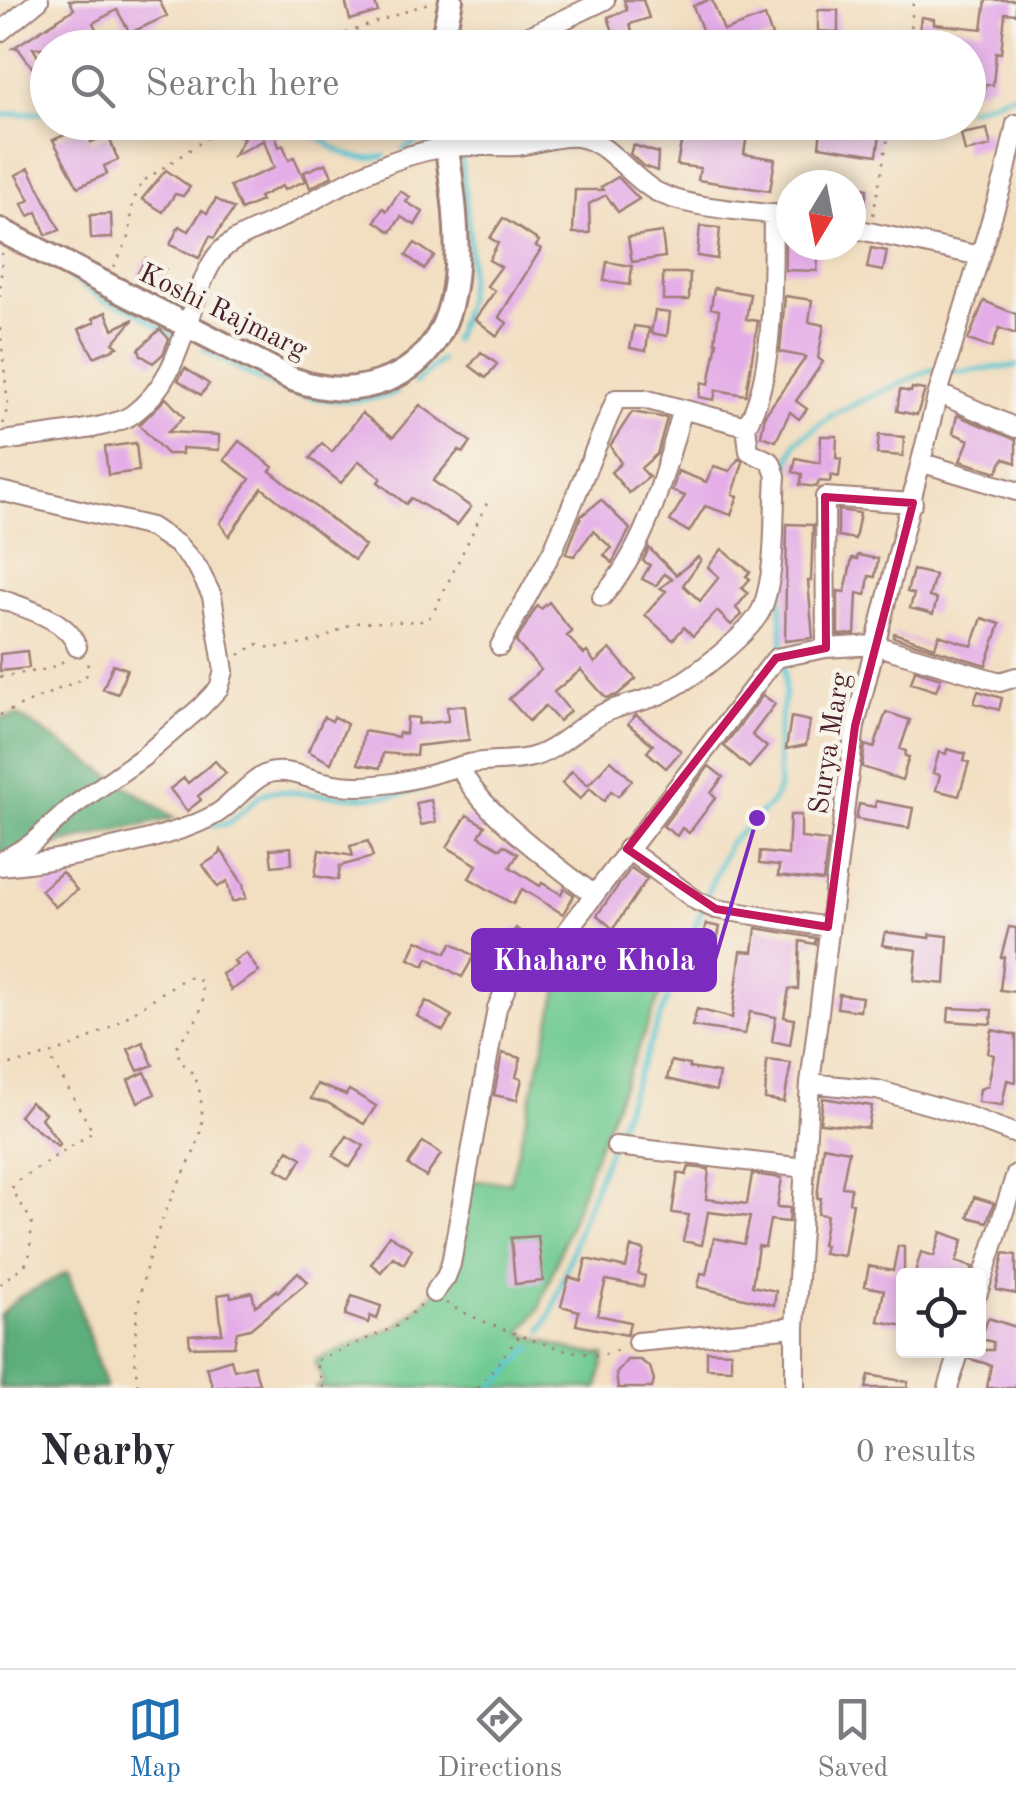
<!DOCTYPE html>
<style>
body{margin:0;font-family:"Old Standard TT",serif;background:#f7f7f7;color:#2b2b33}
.controls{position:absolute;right:30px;bottom:30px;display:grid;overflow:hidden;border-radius:10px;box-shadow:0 5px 15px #0003}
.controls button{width:90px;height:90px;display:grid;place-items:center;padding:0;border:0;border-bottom:2px solid #e1e1e2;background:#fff;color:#2b2b33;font:50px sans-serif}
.compass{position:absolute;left:776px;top:170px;width:90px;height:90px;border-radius:50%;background:#fff;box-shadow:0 5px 15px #0003;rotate:190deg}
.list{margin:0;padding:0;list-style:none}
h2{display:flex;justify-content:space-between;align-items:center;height:130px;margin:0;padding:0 40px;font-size:42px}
h2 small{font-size:32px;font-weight:400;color:#7c7c81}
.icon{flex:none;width:55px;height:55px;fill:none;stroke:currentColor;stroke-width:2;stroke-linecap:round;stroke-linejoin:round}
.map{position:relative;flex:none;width:1016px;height:1388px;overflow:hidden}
.search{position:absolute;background:#fff;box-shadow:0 5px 15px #0003;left:30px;right:30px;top:30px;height:110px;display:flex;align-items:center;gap:25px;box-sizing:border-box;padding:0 35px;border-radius:55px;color:#7c7c81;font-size:38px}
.sheet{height:280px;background:#fff}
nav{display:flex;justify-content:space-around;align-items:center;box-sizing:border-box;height:140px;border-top:2px solid #e1e1e2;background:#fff;font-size:28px;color:#7c7c81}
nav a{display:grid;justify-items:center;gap:5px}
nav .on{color:#1f6fb2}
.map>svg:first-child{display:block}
.green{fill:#70ca91;stroke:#5d745e;stroke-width:2.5}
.forest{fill:#5cae7b;stroke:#536653;stroke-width:2.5}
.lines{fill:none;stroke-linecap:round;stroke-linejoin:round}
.stream{stroke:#5bc7d4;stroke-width:5}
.building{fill:#e4ade8}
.minor-casing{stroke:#9e7e76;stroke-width:22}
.major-casing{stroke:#9e7e76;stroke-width:28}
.path{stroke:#9e7e76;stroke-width:2.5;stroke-dasharray:2.5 8;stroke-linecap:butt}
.minor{stroke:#fff;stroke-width:18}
.major{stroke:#fff;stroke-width:22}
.marked{fill:none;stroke:#c2185b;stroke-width:8;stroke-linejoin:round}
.labels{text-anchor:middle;stroke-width:9;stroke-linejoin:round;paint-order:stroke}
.street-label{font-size:28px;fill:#4a1f2b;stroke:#f7f3e8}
.leader{fill:none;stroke:#7b2cbf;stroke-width:4}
.callout-dot{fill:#7b2cbf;stroke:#f7f3e8;stroke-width:4}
.callout{fill:#7b2cbf;stroke:#7b2cbf;stroke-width:4}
.callout-label{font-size:30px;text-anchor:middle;font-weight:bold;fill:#fff}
</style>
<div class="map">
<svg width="1016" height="1388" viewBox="0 0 1016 1388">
<rect width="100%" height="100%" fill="#f7f3e8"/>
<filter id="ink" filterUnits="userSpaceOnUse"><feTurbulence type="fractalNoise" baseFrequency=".01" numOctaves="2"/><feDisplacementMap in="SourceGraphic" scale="20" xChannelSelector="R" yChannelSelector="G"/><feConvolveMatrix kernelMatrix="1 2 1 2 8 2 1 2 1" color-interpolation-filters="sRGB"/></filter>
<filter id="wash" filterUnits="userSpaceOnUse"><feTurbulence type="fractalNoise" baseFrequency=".0048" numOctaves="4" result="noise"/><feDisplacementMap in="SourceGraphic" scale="40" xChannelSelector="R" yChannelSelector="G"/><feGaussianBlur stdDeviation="2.25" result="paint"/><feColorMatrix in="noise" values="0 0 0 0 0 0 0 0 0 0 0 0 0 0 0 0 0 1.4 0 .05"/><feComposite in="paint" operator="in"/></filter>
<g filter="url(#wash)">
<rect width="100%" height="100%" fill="#f2dec0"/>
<path class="green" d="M556,945L584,963L671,968L598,1147L539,1309L521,1333L577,1352L605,1355L598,1388H314L324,1383L315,1361L397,1326L434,1293L465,1181L510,1182L560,982L530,967Z"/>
<path class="forest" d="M18,715L175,818L0,857V718Z
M68,1272L106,1388H0V1315L19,1297Z"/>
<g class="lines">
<path class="stream" d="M968,109L1016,93
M0,115L48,112
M299,122C326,143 349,166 385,156
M459,133L513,131L567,122
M404,149L431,134
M72,279L103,300L132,309L174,336
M453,340C480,279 468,223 461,159
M204,349C268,388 321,414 397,393
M415,383L441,360
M783,650L780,585L784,504L786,472L796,442L835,413L930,370L958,372L1016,366
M211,825L228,824L262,794L273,791L362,797L398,795L478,772L504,769L520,772L545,762
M705,898L729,843L772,803L779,787L777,741L785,694L784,661
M542,1331L554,1307L582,1220L702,909
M493,1388L532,1347"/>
</g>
<g id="blocks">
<path class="building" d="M69,0H159L167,16L130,33L117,10L93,23L106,48H33L48,74V78L42,81L18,48H13L74,9Z
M345,0H374L378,12L350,20Z
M624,0H643L649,18L630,24L633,35L616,41L608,17L627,10Z
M708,0H712L724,31L765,16L772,36L738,48H709L693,6Z
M986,0H1016V14L1005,13L1001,53L996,52L993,85L985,84L984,90L968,89V48H917L921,17L934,19V24L982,29Z
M818,10H838V32L818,31Z
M249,122H255L264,140L234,155L244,138L232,131Z
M731,122H749L744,154L775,159L770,191L698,180L700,168L677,165L683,132L709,137L711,126L731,130Z
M822,122L858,123L857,132L880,135L877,155L819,146Z
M85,126L91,142L108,135L118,160L104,166L107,174L78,187L53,140Z
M987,129L991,146L965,152L961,134Z
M274,131L279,147L283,145L289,160L294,157L305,181L284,190L282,186L259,197L261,201L241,210L230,186L274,168L262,135Z
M633,145L658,153L657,171L643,166L630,154Z
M326,163L332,176L310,188L304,172Z
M29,168L60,230L46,235L37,212L29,216L22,204L30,200L16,175Z
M166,170L190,187L183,196L175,194L163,212L142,199Z
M618,177L639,199L618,212L606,195L589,204L590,233H573L575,190H603L601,187Z
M851,185L867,189L864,210L851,208Z
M400,191L410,197L406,202L423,212L415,225L401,217L391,232L375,221L383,208L387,211Z
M216,199L234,209L214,238L210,236L199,258L170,245L179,226L189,231L202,210L207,213Z
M111,214L112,238L91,239L90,215Z
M503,218L539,241L536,246L541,249L499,317L507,323L497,336L475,319L495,291L487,286L501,267L489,260L498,243L490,238Z
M700,226L720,228L717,259L697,256Z
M662,232L665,257L632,262L628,237Z
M785,238L791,239V245H814L813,248L819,249L817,271L785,270Z
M415,243L434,256L424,269L406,255Z
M871,248L887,251L883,271L867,268Z
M146,258L165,269L156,286L137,275Z
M607,262L632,266L630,285L604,281Z
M663,273H690L689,300H663Z
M714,288L750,294L746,319L758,321L746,395L716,390L714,400L699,397L702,382L709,384L717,342H715L719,310L711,308Z
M785,296L812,300L809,322L824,325L818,358L823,362L796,401L807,409L799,419L790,412L776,441L761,436L765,415L806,357L780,352Z
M984,301L1016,314V334L999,328L992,348L968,340Z
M655,311L670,313L667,336L651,333Z
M106,312L113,329L134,319L113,343L118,347L94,357L79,329L95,322L93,318Z
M634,326L649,328L646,351L630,348Z
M160,329L169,339L163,354L153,363L141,355L139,349Z
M481,352L497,364L486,378L470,366Z
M185,368L209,384L201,395L178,380Z
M912,388L925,390L917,415L897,411L900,390L911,392Z
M166,398L184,417L168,432L219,435V450L182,448V454H167L139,425Z
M420,405L471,442L463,453L459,450L433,481L471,507L457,525L411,498L406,504L378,482L381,478L359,461L341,483L310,458L322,443L332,452L362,413L393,437Z
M632,412L667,418L657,454L641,468L649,477L629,493L611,472L621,463L610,446Z
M957,415L1016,440V463L1004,458L997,472L960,461L969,440L953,433Z
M879,435L904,437L903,456L877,454Z
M821,436H837L836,458L841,459L839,477L831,475L830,482L819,481L817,487L800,485L802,474L793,472L796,458L820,463Z
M239,441L273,467L270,471L365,546L354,560L262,488L229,536L220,523L250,479L224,460Z
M136,443L139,471L108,475L105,447Z
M739,458L743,462L733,494L738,496L731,515L705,506L689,532L670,521L685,496L672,491L678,471L706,482L714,466L730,471Z
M601,500L630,529L612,563L604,555L612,548L593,531L574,556L566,554L581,516Z
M838,510L860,513L855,539L838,536Z
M787,524L813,525L811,581H808L813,638L785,641Z
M649,548L676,575L698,557L701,560L683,585L700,601L719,577L708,567L722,549L750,572L746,576L750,579L742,588L748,593L736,608L742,615L731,625L717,611L693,636L684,627L673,640L645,615L666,591L660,588L672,579L664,574L656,586L642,579L650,565L643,561Z
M858,555L878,559L875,577L869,576L866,595L857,593L855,634L838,635V591L845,592L852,558L857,559Z
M913,570L935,575L929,597L937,599L933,614L910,608L914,594L907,592Z
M549,602L572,632L567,636L584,654L587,652L595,663L610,649L636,679L617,695L606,698L581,670L554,692L570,711L559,721L545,706L529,721L509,699L541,670L516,642L535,609L538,606L541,609Z
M982,618L1000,624L986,665L893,637L894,633L935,647L939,635L972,646Z
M27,651L29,668L0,671V654Z
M113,664L127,669L118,694L103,689Z
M915,670L941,678L936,691L911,683Z
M978,691L1002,698L999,710L974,703Z
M763,695L775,704L752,735L767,747L749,768L724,746Z
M465,705L469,740L417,746L416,756L383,753L380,768L358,764L364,731L398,737L399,733L406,734L407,717L419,718L418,724L448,721L447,707Z
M886,712L910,720L900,749L906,751L905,756L909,757L902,780L862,767L865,745L874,748Z
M636,715L681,751L666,768L647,752L653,745L628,724Z
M324,717L332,721L334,717L347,724L331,763L308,751Z
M791,717L810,721L806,745L786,749Z
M947,749L966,754L964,761L969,762L959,796L936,790L940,775L933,773L939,752L946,754Z
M611,760L632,780L618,796L611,791L604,801L590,788L580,799L562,783L572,771L588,785Z
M215,761L226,773L198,796L201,800L187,811L170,789L184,778L188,783Z
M709,766L723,777L711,793L716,797L689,833L682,828L677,836L663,826Z
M431,800L436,822L421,825L416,803Z
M876,801L913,808L909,828L856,819L859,804L875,807Z
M467,815L485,826L479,836L501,849L504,845L518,854L510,867L540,886L542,883L561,894L564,888L574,895L563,914L522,889L513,904L469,878L477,865L447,847Z
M790,815H801V838L828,841L823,881L778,876L779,866L759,864L760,852L788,855Z
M368,841L373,857L340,866L338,880L315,876L319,850L353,856L350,846Z
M291,847L292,864L272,866L270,849Z
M221,850L243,884L246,898L232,902L227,881L218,887L203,865L220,854Z
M631,868L647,879L613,929L597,915Z
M62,872L77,890L55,907L41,890Z
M706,924L720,927L714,954L699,951Z
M1009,927L1016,928V992L1000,990L1004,957H1001Z
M516,928L535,943L524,953L507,940Z
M756,928L816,938L815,944L800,941L798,989H789L784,1017L794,1019L790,1045L772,1041L776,1017L750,1012L745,1034L692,1026L697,1009L732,1018L741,951L753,952Z
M885,932L930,938V934L948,936L945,984L914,981L917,950L882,945Z
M417,940L446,953L452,943L474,956L462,977L428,958L424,966L409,959Z
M246,953L259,972L231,990L222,974L237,965L234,961Z
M839,994L862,997L860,1011L837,1008Z
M426,1001L452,1016L443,1031L417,1016Z
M949,1008L992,1010L991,1024L948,1021Z
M992,1030L1016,1035V1082L1007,1080L1002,1105L978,1102L980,1089L988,1086L994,1055L988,1053Z
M143,1042L153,1065L138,1071L128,1049Z
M502,1053L521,1058L516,1077L522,1079L517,1100L494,1095Z
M767,1060L791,1063L784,1102L765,1099Z
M671,1061L689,1065V1068L719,1073L716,1091L667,1079Z
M145,1072L155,1094L138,1102L128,1080Z
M317,1084L346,1095L349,1090L376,1106L364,1124L328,1103L311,1099Z
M823,1098L872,1106L868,1128L820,1123Z
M30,1102L45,1113L41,1118L60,1144L58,1146L19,1116Z
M347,1136L364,1146L350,1167L333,1156Z
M423,1142L441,1154L426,1177L408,1165Z
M823,1146L849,1151L842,1187L851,1188L849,1202L853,1203L844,1256L823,1253L825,1245H822L827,1215L818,1214L821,1198H817Z
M288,1150L302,1158L291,1177L277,1169Z
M689,1167L709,1169L706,1199L747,1204L752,1174L782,1178L777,1207L790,1208L789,1222L770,1220L765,1247L758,1246L752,1286L776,1291L774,1305L698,1287L701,1273L706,1274L714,1238L744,1244L750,1217L708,1212L702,1245L683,1241L689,1215L672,1213L678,1173L686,1175Z
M974,1197L994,1203L987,1222L968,1217Z
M941,1232L963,1240L956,1262L973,1267L970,1276H914L921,1252L934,1256Z
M389,1235L412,1249L404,1264L393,1257L381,1272L371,1264Z
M538,1236L543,1281L515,1284L511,1238Z
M898,1246L904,1247V1326L878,1321L884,1290L865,1286L869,1266L893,1271Z
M631,1247L644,1250L638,1274L645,1276L643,1287L606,1280L597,1315L630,1322L627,1335L576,1325L579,1311L561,1306L569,1277L581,1281L586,1259L626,1268Z
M1004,1253L1016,1255V1294L996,1290Z
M298,1272L308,1282L250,1329L237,1332L234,1346L190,1347L189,1335L222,1333L218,1295L230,1293L231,1297L252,1292L255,1306L277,1290L278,1292Z
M352,1296L381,1306L377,1319L370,1316L368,1323L345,1315Z
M988,1318L1016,1327V1388H987L991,1365L970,1359L972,1350H993V1342L981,1339Z
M707,1351L731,1352V1369L707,1368Z
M231,1359L234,1370L254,1365L259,1384L213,1388L206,1367Z
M627,1360H640L650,1367L654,1380L652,1388H618L616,1374Z
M869,1375L908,1382L907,1388H866Z"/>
</g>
</g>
<g filter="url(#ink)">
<use href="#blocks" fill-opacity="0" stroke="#9e7e76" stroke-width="2.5"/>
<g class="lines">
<defs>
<path id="minor" d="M0,32L39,0
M504,48L605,0
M851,228L980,256
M938,393L1016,428
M0,442C32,435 110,431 133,414C185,375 183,312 213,261C226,239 253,232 275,221C329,193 380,158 441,148C465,144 492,147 517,146C537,144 556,135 577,137C608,140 630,178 657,192C692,210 751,210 791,217
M923,463L1016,491
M0,491L151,527L178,545L198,568L212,596L224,671L219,688L201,707L143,757L72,807L31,844L0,862
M602,597C649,545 663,475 683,409
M0,599C24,608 69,619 77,647
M500,646L554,548L616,399H644L746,426C776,379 772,271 773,214
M826,648L825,497L913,503
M460,766C483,759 505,763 528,758C555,753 577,727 600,715C622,703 645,703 665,692C691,679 753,633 763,606C777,567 773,517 776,476L771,462L749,451L746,426
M627,849L697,901L716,909L828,927
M0,866C52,862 172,840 216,814C233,804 246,784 264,775C283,766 305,778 324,782C367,793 418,779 460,766C473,806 558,867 593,894
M810,1083L877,1090L962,1114L1016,1134
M616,1146L805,1168
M434,1293L446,1277L451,1264L497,1008L510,979L556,945L776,658L826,648L874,645L1000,682L1016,677
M978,1293L1016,1174
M637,1342L795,1327
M795,1388V1327L810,1083L855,726L938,393L1005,175L1016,124
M948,1388L960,1350"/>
<path id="major" d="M441,48L451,0
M0,230L292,379C326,391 355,393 389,379C485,339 454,203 443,122"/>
</defs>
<use href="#minor" class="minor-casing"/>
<use href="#major" class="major-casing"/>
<path class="path" d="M306,48L431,2
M910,48L913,0
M873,215L891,122
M114,267L129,237L133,202L142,182L231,122
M0,297L2,253
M0,328L8,405L3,425
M239,655L257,644L270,648L298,645L322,639L353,623L425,621L432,615L487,503
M0,677L48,669L66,660
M0,715L86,677L88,662
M0,1066C35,1060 68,1050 99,1033C130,1017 157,994 188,977L201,981C208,1013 194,1021 177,1046C179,1067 187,1063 195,1078C200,1087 202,1106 202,1116C202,1147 182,1173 170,1201C144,1262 128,1322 138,1388
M0,1284L29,1261L32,1222L12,1189L14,1183L93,1132L49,1055
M446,1303C473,1320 578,1361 607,1354C612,1353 617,1350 622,1348
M324,1388L315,1361L397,1326L421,1305
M478,1388L520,1335"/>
<use href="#minor" class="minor"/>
<use href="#major" class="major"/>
</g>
</g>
<path class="marked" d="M825,497L913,503L855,726L828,927L716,909L627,849L776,658L826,648Z"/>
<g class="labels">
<g class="street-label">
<text transform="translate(224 310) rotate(26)" y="10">Koshi Rajmarg</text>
<text transform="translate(828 743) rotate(-81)" y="10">Surya Marg</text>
</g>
</g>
<path class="leader" d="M757 818L715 960"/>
<circle class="callout-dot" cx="757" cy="818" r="10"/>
<rect class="callout" x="473" y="930" width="242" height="60" rx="10"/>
<g class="callout-label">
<text x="594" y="970">Khahare Khola</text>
</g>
</svg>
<div class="controls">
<button><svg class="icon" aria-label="locate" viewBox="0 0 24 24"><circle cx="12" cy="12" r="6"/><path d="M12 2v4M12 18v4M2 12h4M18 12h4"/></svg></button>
</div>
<svg class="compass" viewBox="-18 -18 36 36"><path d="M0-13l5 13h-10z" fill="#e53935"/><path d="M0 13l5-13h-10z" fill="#7c7c81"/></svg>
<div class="search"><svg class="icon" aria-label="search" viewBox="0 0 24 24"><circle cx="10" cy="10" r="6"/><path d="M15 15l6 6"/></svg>Search here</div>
</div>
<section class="sheet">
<h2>Nearby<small>0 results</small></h2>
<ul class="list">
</ul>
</section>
<nav>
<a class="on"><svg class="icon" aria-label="map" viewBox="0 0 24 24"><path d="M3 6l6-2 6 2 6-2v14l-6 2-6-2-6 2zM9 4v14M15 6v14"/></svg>Map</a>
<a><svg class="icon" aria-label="directions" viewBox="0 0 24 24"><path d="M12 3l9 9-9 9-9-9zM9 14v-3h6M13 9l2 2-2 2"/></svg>Directions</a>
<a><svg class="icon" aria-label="saved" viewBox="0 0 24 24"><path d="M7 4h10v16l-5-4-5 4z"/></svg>Saved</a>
</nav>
